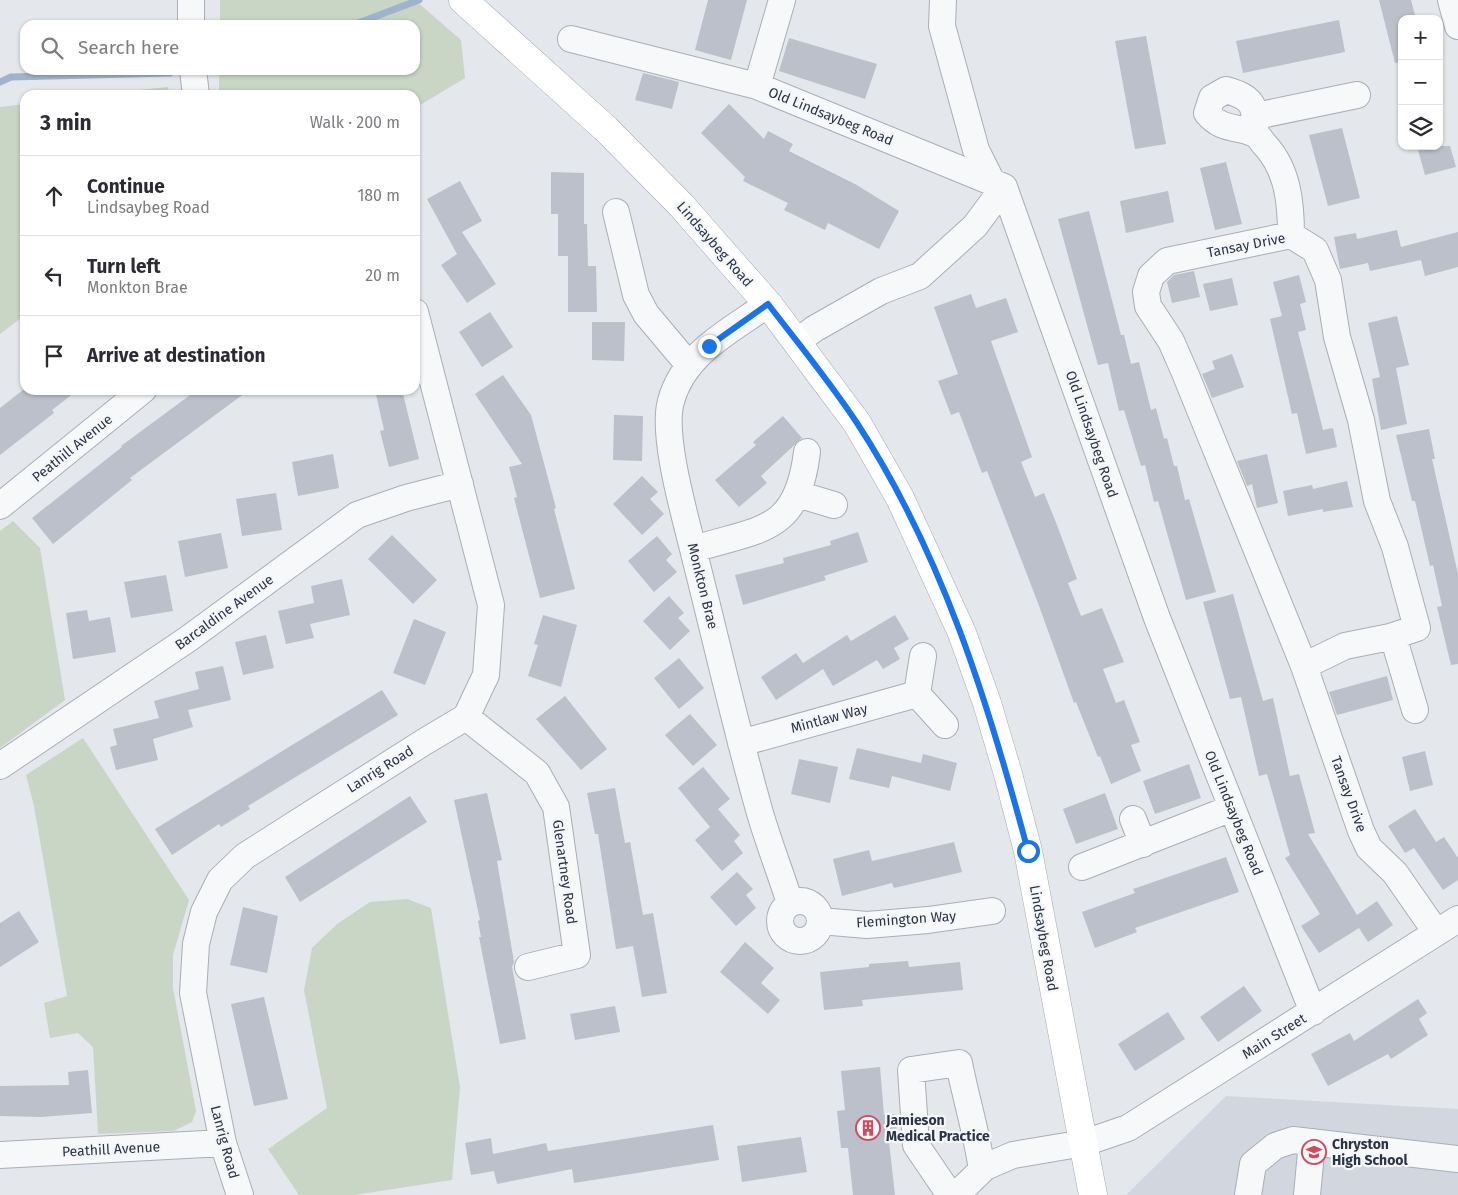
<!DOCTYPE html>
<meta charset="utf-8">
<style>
body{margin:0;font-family:"Fira Sans",sans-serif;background:#f7f7f7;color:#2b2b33}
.controls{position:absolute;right:15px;top:15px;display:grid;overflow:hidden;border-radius:10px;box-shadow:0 1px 4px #0004}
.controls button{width:45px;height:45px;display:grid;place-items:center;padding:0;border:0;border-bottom:1px solid #e1e1e2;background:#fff;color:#2b2b33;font:25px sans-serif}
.stop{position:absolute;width:15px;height:15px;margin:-11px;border:4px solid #1a73e8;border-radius:50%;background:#fff}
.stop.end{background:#1a73e8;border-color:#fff;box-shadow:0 1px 5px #0008}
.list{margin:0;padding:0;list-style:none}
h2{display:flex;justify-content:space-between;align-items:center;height:65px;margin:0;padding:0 20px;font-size:21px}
h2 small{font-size:16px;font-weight:400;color:#7c7c81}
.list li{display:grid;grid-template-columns:32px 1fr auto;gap:15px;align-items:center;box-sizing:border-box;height:80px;padding:0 20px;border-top:1px solid #e1e1e2}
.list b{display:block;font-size:19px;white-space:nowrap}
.list p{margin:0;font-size:16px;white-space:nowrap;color:#7c7c81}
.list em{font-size:16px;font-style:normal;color:#7c7c81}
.icon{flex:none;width:28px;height:28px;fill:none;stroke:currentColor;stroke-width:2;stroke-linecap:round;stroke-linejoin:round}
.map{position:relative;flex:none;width:1458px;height:1195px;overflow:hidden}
.search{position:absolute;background:#fff;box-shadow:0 1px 4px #0004;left:20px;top:20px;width:400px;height:55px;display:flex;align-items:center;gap:12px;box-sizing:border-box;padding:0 18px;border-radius:15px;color:#7c7c81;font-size:19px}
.panel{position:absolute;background:#fff;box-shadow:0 1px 4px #0004;left:20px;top:90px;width:400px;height:305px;border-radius:15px}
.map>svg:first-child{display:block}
.built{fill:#d2d6de}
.green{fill:#c9d6c5}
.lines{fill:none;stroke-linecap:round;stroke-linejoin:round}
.stream{stroke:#9fb4cc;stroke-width:7}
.building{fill:#bbc0ca}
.minor-casing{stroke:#a9aeb7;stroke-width:28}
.major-casing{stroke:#a3abb8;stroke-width:29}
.minor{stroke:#f7f8fa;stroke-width:26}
.major{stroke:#fff;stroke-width:28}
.route{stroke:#1a73e8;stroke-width:6}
.labels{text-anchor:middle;stroke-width:4.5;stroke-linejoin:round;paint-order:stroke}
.street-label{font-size:14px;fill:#2b3445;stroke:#f4f6f9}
.poi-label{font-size:14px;font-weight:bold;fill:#2b3445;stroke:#f4f6f9;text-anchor:start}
</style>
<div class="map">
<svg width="1458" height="1195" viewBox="0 0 1458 1195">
<rect width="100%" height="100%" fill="#e4e7ec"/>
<path class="built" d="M1226,1096L1458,1109V1195H1126Z"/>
<path class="green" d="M220,0H415L461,40L465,78L415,108V95H219V70H415V25H220Z
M168,87L169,95H93Z
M25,104V315L0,334V107Z
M13,521L40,548L65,700L0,748V531Z
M83,738L189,900L173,955V988L196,1111L192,1122L174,1131L98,1134L93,1047L78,1033L50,1038L44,1003L67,996L34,806L26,775Z
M407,899L431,908L460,1087L452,1180L354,1195H299L268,1149L327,1108L304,990L312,948L337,924L370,902Z"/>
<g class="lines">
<path class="stream" d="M353,25L419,0
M219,71L226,70
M0,82L11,77L170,73"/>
</g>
<path class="building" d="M708,0H747L731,60L695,50Z
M1379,0H1411L1416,19H1402V62L1395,63Z
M1339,20L1345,52L1243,73L1236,41Z
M1146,36L1166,144L1135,149L1115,41Z
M789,38L877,64L865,99L779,71Z
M643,73L679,82L672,109L635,100Z
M729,104L764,139L768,131L793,144L789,151L855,184L899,211L879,249L828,223L825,230L784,210L788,203L743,181L745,177L701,133Z
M1342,128L1360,198L1328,206L1309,135Z
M1417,146H1450L1456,167L1425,175Z
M1226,162L1242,224L1215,230L1200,168Z
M551,172L584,173V224H587L588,266H596L597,312H568V256H558V214H551Z
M460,181L482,221L462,232L496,284L467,303L441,265L457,254L427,199Z
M1168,191L1174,222L1126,233L1120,201Z
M1089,211L1121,335H1124L1131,364L1139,362L1151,410L1156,408L1164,439L1167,438L1174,466H1177L1185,500L1189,499L1216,592L1186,600L1158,501L1154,502L1145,465L1141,466L1124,410L1119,411L1108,363L1098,365L1058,219Z
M1397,230L1401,247L1458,232V267L1425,276L1421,260L1370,271L1368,263L1340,269L1334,237L1356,233L1357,239Z
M1194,271L1200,297L1172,303L1167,282L1174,275Z
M1299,275L1306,302L1300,304L1306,330L1298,332L1323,430L1333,428L1337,447L1306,454L1297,413L1292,414L1270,319L1282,316L1273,282Z
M1232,278L1238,305L1210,311L1203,284Z
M971,294L976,308L1006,298L1018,332L991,341L1032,457L1021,462L1035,497L1044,493L1057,525L1077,579L1068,583L1081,616L1102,608L1124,662L1103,669L1116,703L1124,700L1140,742L1131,745L1141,771L1111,784L1100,756L1098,757L1076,702L1074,703L1038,603L987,471L982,473L959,412L951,415L938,381L958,374L934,307Z
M490,312L513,347L482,367L459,332Z
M1397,316L1409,365L1396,368L1407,424L1381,430L1372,379L1380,377L1368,323Z
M592,322H625L624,361L592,360Z
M1232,354L1244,387L1212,398L1202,374L1215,369L1212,361Z
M503,375L531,415L556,508L554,509L575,589L540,598L514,498L517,497L509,467L522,464L475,394Z
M23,390H78L52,410L54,413L0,455V408Z
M197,390H249L130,478L132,480L53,544L32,518L122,447L121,446Z
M375,390H402L419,459L389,467L380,431L384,430Z
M614,415L643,416L642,461L613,460Z
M783,416L802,438L761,476L767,483L739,507L715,480L756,445L753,442Z
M1429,429L1435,459H1432L1458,574V664L1451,665L1437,607L1442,606L1433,565L1430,566L1415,501H1412L1396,435Z
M333,454L339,488L298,496L292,462Z
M1267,454L1278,503L1257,508L1252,484L1247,486L1237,461Z
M642,476L658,492L650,499L664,514L642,535L613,504Z
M1347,481L1353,507L1323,512V509L1288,516L1283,491L1312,485L1313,489Z
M276,493L282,530L242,536L236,499Z
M858,532L868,562L824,576L826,580L743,605L735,575L784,563L783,558L831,545L830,541Z
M221,533L228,568L185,577L178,541Z
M392,535L437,580L413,604L368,559Z
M657,536L672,554L666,560L677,572L654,592L628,561Z
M166,575L173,611L131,618L124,582Z
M342,579L350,615L310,624L314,638L286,644L278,611L314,603L311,586Z
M1233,594L1263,701L1273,698L1290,776L1299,774L1315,833L1308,834L1357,915L1377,901L1393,925L1368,942L1359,928L1319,953L1301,926L1320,914L1285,858L1290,855L1267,774L1259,776L1241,697L1230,699L1203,602Z
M669,596L684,613L678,618L690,631L670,650L643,621Z
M87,610L89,621L110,617L116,652L73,659L66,613Z
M543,615L577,625L561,687L528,676L538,645L534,644Z
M895,615L909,639L894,648L900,659L883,669L877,660L833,686L823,669L776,700L761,677L796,653L803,663L847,635L851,641Z
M414,619L446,632L425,685L393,673Z
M266,635L274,668L243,675L235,642Z
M679,658L704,688L679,709L654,678Z
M223,666L231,700L188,710L193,727L153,739L158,760L116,770L110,747L117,745L113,729L159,718L154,701L199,689L195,672Z
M1387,676L1393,700L1337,715L1329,692Z
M382,690L398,715L248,806L250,809L221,827L219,824L172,855L155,829Z
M565,696L607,749L581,770L536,719Z
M690,714L717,745L693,766L665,735Z
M857,748L921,763L923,754L957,763L950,791L892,776L889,788L849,779Z
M1425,751L1433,785L1410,791L1402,757Z
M799,759L838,767L830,803L791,794Z
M1189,764L1201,798L1155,814L1143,781Z
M703,767L730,799L718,809L740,835L734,841L743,853L722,871L695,840L710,827L678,788Z
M615,788L625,843L630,842L643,915L653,913L667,993L642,997L633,946L616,949L598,834H595L587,793Z
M487,793L502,860L497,861L514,962L512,967L526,1039L500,1044L479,937H481L478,921L480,920L454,800Z
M1105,793L1118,829L1076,844L1063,809Z
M410,796L427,822L300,902L285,877Z
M1415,809L1436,842L1444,837L1458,858V880L1443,890L1414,848L1405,853L1388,826Z
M954,842L962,872L894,888L892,883L842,896L833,859L869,850L872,861Z
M1226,857L1239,892L1135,928L1137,932L1095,948L1082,912L1135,893L1133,889Z
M737,872L753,889L746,895L756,908L736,926L710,897Z
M243,907L278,916L267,973L230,965Z
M19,911L39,942L0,967V923Z
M745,942L774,968L761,983L780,1000L768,1014L720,972Z
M908,961L909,967L960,962L963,990L862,1000L863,1006L824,1010L820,972L869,967V964Z
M1244,986L1262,1011L1218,1042L1200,1017Z
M264,997L288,1099L254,1106L231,1004Z
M1418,999L1427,1013L1419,1019L1428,1035L1391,1059L1388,1054L1328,1086L1311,1054L1350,1033L1354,1041Z
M615,1006L620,1032L575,1040L570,1014Z
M1168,1012L1185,1039L1135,1071L1118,1044Z
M880,1067L884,1115L895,1114L898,1141L889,1142L895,1195H853L848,1148H841L837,1111L845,1110L841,1071Z
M88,1070L92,1113L41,1117L0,1116V1086L69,1085L68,1072Z
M713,1125L719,1160L574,1183L572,1169L497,1184L494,1171L471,1175L465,1143L491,1138L493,1154L546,1143L548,1151Z
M801,1137L807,1172L742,1182L737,1146Z"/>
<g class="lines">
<defs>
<path id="minor" d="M782,0L757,86L1004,187L1157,618L1313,1012
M943,0L942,26L976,150L992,182
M1451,0L1458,26
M191,25V0
M571,39L757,86
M193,70L196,95
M1256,116L1357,95
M1255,134C1256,106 1254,98 1226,90L1212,98L1207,113C1223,132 1237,125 1255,134C1259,136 1262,142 1265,145C1288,170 1291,203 1291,235
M616,212L636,295L646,314L688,364
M768,304C730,331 684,353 671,401C661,436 686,519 695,557C716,640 735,724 758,806C767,839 780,871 790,903
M797,342L814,329L881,291L920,276L975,226L1004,187
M797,494L834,505
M0,506L143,390
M694,549C762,528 797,533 807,452
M1393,636L1415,710
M1304,666L1185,373L1171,341L1148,306L1146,292L1151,276L1167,261L1291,235L1315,250L1328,280L1337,337L1361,420L1377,501L1395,547L1417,628L1390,637L1345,646L1304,666L1361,831L1369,848L1395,873L1436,932
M917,694L945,725
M466,717L537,773L556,807L577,955L528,967
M741,743L917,694L923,656
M0,766L188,639L357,515L406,498L460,484
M1133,819L1143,844
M1082,867L1232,808
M780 921a20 20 0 1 1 40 0a20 20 0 1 1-40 0Z
M820,921L867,925L928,920L992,911
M0,1155L223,1143
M240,1195L223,1143L193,993L196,944L204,912L220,880L245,856L424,742L466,717L486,675L491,605L415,312
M950,1195L916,1145L911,1070L959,1063C966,1099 977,1134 982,1170
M956,1195L985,1167L1013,1155L1084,1143L1128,1128L1458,919
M1248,1195L1253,1164L1275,1146L1293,1140L1458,1159
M1307,1195L1312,1142"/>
<path id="major" d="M463,0L606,129L682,206L730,261L768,304L857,423L900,498L962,633L987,703L1008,774L1028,851L1093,1195"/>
</defs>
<use href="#minor" class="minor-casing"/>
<use href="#major" class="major-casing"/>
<use href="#minor" class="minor"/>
<use href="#major" class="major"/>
</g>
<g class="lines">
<path class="route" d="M709,346L768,304C798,343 830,382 857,423C942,553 988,702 1028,851"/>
</g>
<defs>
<symbol id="building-ring" viewBox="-11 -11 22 22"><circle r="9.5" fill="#f4f6f9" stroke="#d1495b" stroke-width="1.5"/><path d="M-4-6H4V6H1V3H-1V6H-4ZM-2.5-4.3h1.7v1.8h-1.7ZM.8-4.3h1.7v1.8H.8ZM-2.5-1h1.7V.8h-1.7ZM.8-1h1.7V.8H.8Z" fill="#d1495b"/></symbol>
<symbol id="school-ring" viewBox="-11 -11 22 22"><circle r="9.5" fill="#f4f6f9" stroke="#d1495b" stroke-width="1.5"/><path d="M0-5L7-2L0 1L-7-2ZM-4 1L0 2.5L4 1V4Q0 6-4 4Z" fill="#d1495b"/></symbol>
</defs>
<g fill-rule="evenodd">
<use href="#building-ring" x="854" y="1114" width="28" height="28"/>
<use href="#school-ring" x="1300" y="1138" width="28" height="28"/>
</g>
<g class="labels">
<g class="street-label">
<text transform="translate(831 116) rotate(22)" y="5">Old Lindsaybeg Road</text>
<text transform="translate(715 244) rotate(49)" y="5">Lindsaybeg Road</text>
<text transform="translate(1246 245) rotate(-11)" y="5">Tansay Drive</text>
<text transform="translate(1092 434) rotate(71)" y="5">Old Lindsaybeg Road</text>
<text transform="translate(72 448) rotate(-39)" y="5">Peathill Avenue</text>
<text transform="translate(703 586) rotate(76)" y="5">Monkton Brae</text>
<text transform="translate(224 612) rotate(-36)" y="5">Barcaldine Avenue</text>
<text transform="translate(829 718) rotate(-15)" y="5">Mintlaw Way</text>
<text transform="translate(380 769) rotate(-32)" y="5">Lanrig Road</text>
<text transform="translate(1349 794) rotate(70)" y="5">Tansay Drive</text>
<text transform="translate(1234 813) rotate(68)" y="5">Old Lindsaybeg Road</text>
<text transform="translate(565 872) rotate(82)" y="5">Glenartney Road</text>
<text transform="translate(906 919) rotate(-4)" y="5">Flemington Way</text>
<text transform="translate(1044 938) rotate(80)" y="5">Lindsaybeg Road</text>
<text transform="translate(1274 1036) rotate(-32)" y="5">Main Street</text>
<text transform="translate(225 1142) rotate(75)" y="5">Lanrig Road</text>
<text transform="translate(111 1149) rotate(-3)" y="5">Peathill Avenue</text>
</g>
<g class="poi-label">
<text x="886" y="1125">Jamieson<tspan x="886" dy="16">Medical Practice</tspan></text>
<text x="1332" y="1149">Chryston<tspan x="1332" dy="16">High School</tspan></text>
</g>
</g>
</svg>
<div class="controls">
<button>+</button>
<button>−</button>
<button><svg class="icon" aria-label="layers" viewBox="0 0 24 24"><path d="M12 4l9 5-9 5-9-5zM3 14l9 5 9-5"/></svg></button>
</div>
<div class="stop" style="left:1028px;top:851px"></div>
<div class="stop end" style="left:709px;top:346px"></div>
<div class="search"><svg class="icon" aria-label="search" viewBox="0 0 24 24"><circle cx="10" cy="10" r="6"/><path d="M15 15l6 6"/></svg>Search here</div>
<section class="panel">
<h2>3 min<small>Walk · 200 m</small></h2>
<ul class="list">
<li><svg class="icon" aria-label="ahead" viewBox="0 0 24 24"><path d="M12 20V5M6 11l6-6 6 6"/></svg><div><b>Continue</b><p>Lindsaybeg Road</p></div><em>180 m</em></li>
<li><svg class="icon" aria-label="left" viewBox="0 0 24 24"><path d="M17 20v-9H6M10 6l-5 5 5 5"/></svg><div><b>Turn left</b><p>Monkton Brae</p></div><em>20 m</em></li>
<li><svg class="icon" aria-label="arrive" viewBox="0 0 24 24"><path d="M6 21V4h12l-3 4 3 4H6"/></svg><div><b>Arrive at destination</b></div></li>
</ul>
</section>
</div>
